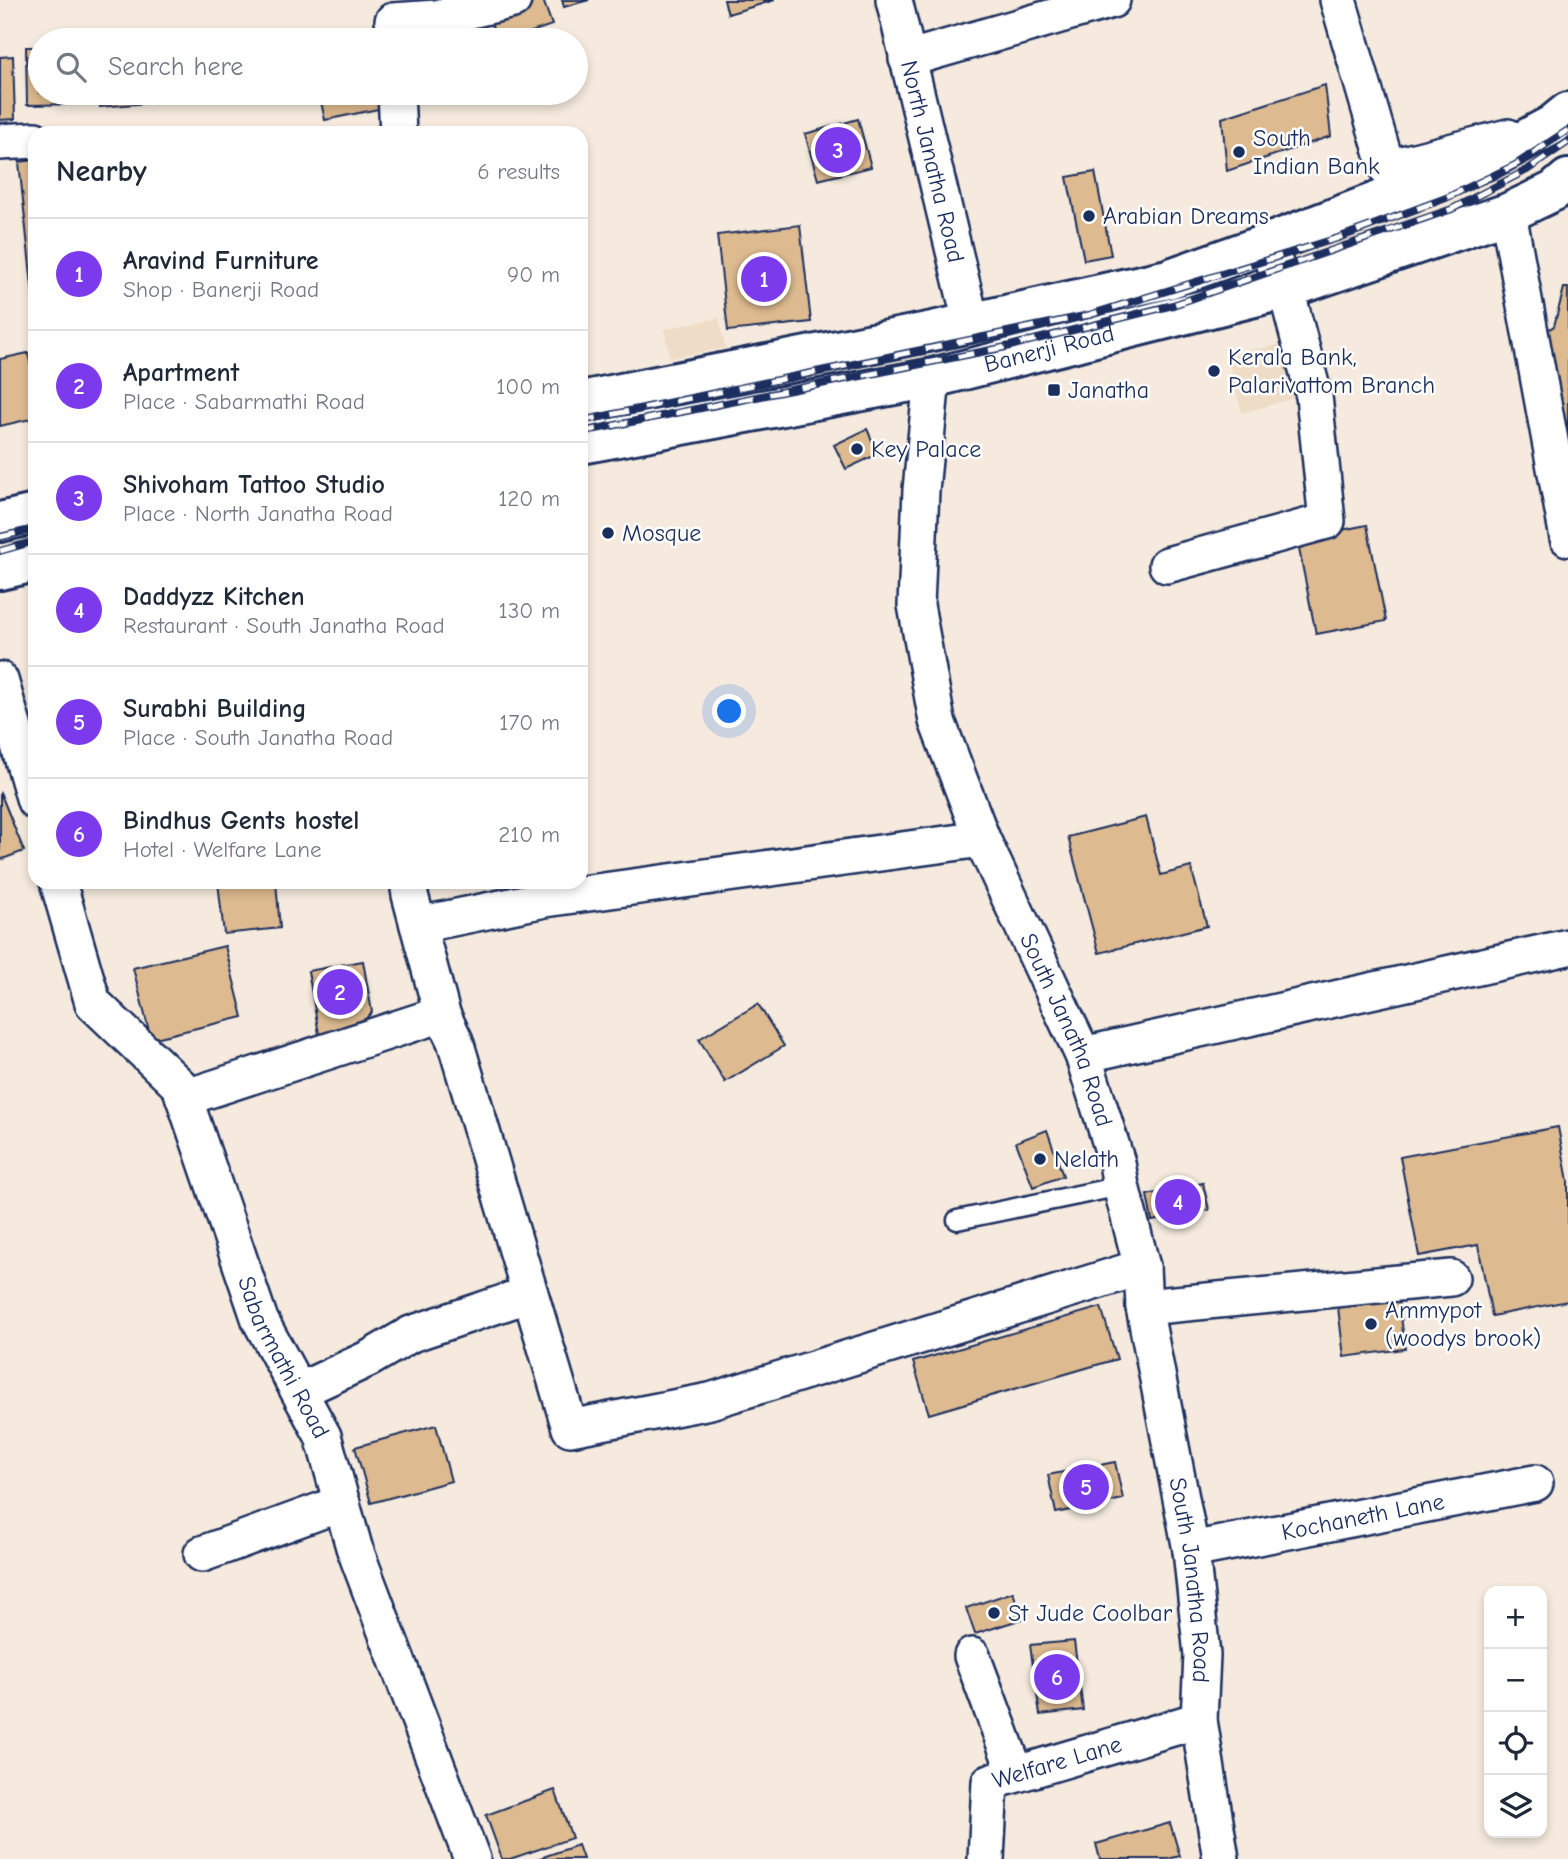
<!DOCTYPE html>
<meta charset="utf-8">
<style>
body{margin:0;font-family:"Comic Neue",sans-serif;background:#f2f2f3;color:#1f2937}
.controls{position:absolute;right:21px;bottom:21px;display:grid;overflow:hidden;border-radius:14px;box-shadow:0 4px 10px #0003}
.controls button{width:63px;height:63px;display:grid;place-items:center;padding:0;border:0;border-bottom:2px solid #e0e1e3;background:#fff;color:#1f2937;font:35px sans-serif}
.you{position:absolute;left:730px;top:712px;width:24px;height:24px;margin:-18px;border:5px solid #fff;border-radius:50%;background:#1a73e8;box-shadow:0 0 0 10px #1a73e833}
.badge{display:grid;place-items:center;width:46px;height:46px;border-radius:50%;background:#7c3aed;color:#fff;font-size:23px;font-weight:700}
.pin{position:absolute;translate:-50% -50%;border:4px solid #fff;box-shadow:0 2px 7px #0006}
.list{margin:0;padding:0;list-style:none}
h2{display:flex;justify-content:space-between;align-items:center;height:91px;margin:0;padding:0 28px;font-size:30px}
h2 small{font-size:23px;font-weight:400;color:#747a83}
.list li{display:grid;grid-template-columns:46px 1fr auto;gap:21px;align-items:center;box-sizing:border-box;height:112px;padding:0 28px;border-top:2px solid #e0e1e3}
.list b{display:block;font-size:26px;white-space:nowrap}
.list p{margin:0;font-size:23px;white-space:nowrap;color:#747a83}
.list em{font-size:23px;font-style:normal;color:#747a83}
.icon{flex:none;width:38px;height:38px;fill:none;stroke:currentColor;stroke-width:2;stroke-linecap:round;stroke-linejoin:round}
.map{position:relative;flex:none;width:1568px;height:1859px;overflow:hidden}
.search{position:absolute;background:#fff;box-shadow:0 4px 10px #0003;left:28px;top:28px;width:560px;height:77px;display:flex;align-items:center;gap:18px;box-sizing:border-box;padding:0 24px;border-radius:38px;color:#747a83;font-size:26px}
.panel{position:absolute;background:#fff;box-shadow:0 4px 10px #0003;left:28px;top:126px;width:560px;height:763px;border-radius:21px}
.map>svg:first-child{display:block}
.built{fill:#eedcc6}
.building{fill:#ddba8f;stroke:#1b2f5e;stroke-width:2}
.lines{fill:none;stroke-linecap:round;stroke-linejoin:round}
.lane-casing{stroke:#1b2f5e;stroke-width:23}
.street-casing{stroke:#1b2f5e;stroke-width:40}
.primary-casing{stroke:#1b2f5e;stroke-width:44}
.lane{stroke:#fff;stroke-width:18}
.street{stroke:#fff;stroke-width:35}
.primary{stroke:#fff;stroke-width:38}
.rail-casing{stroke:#1b2f5e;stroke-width:8}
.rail{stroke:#fff;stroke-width:5;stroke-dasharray:16;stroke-linecap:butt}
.poi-dot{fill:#1b2f5e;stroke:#fff;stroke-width:2.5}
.labels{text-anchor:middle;stroke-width:5;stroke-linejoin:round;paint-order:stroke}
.poi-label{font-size:24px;fill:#1b2f5e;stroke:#fff;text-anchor:start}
.street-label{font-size:24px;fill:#1b2f5e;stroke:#fff}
</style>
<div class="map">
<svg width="1568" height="1859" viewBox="0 0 1568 1859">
<rect width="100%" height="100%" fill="#f5eadd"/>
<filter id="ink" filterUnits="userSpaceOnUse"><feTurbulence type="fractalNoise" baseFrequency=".0143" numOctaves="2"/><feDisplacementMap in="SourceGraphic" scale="14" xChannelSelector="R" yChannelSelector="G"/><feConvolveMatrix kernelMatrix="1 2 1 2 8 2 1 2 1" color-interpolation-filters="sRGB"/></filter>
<g filter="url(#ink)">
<path class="built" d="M719,318L725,348L670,358L664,329Z
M1290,342L1308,394L1242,413L1227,356Z"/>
<path class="building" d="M532,0H543L552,25L508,40H498L488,17Z
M562,0H589L564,7Z
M724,0H775L728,14Z
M167,35L168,40H102Z
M26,47H40V93H88V104L27,105Z
M13,56L15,119L0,120V57Z
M1325,85L1331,136L1227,171L1222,118Z
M99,93H172V101L100,107Z
M319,93H380L383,108L325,120Z
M858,119L871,167L818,180L805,134Z
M35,160V305H34L19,162Z
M1095,172L1111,255L1084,260L1067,177Z
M800,225L811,322L728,331L717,235Z
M1564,288H1568V456L1540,335L1554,326Z
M28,353L35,385V418L0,426V359Z
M867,429L878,454L846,469L834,445Z
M1367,525L1386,621L1316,634L1297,539Z
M0,792L24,851L0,860Z
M1146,817L1161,875L1191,867L1207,926L1099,953L1068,837Z
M218,882H276L280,928L224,934Z
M225,946L243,1017L151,1039L133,968Z
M363,961L372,1012L357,1028L319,1034L308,971Z
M758,1004L784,1046L725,1082L699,1039Z
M1558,1127L1568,1181V1301L1492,1316L1478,1245L1419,1256L1400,1157Z
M1047,1130L1063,1176L1033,1187L1016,1142Z
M1203,1183L1209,1210L1152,1221L1147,1195Z
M1398,1291L1405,1349L1344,1357L1337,1299Z
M1101,1307L1117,1359L929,1414L913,1362Z
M436,1425L451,1481L371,1503L355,1447Z
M1115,1462L1123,1499L1056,1513L1048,1475Z
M1013,1592L1022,1619L975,1634L966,1608Z
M1074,1641L1083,1710L1040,1715L1030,1645Z
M555,1790L572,1838L510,1859H502L486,1815Z
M1170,1823L1180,1856L1168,1859H1100L1096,1844Z
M578,1845L583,1859H537Z"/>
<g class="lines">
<defs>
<path id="lane" d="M957,1220L1121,1186"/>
<g id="street">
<path id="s1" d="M894,0L971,322"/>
<path d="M1338,0L1387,168L1508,137"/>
<path d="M393,21L437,18L513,0"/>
<path d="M907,59L1112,0"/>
<path d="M396,93L398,133"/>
<path d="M0,142L35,140"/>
<path d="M1508,213L1568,538"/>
<path id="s2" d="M932,378L921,490L916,605L937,721L982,839L1083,1055L1117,1163L1121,1186L1142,1267L1144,1307L1191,1550L1202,1655L1199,1720L1221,1859"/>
<path d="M1167,565L1327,521L1314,396L1286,289L1266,244"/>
<path d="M0,680L35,801"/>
<path id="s3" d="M58,882L93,1003L180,1086L260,1320L323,1436L354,1547L472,1859"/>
<path d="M408,882L410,895L442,1014L455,1041L570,1428L710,1401L1142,1267"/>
<path d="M418,925L545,899L982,839"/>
<path d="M1083,1055L1568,947"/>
<path d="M184,1098L442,1014"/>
<path d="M1144,1307L1451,1278"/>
<path d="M299,1391L370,1358L411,1334L530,1294"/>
<path id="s4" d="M1191,1550L1535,1483"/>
<path d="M202,1554L342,1503"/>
<path d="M972,1656L1016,1774"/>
<path id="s5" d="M986,1859L990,1782L1199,1720"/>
</g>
<g id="primary">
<path d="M581,401L933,331L1168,279L1266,244L1491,158L1552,125L1568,112"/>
<path id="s6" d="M581,444L932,378L1286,289L1508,213L1554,191L1568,179"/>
<path d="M0,522L35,514"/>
<path d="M0,570L35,562"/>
</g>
</defs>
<use href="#lane" class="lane-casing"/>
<use href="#street" class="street-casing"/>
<use href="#primary" class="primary-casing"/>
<use href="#lane" class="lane"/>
<use href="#street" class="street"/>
<use href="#primary" class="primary"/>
<defs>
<path id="rail" d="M581,421L1089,315L1338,238L1446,198L1515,165L1568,130
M581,432L1006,347L1173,305L1452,209L1527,170L1568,142
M0,537L35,529
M0,551L35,541"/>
</defs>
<use href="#rail" class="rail-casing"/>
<use href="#rail" class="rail"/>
</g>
</g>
<g class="poi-dot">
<circle cx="1239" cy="152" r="7"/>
<circle cx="1089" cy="216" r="7"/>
<circle cx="1214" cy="371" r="7"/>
<rect x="1047" y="383" width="14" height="14" rx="3.5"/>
<circle cx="857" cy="449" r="7"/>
<circle cx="608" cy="533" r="7"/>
<circle cx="1040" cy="1159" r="7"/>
<circle cx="1371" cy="1324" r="7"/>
<circle cx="994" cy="1613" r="7"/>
</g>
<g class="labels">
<g class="poi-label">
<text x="1253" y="146">South<tspan x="1253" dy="28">Indian Bank</tspan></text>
<text x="1103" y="224">Arabian Dreams</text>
<text x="1228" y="365">Kerala Bank,<tspan x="1228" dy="28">Palarivattom Branch</tspan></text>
<text x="1068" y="398">Janatha</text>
<text x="871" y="457">Key Palace</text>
<text x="622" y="541">Mosque</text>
<text x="1054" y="1167">Nelath</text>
<text x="1385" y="1318">Ammypot<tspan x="1385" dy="28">(woodys brook)</tspan></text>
<text x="1008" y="1621">St Jude Coolbar</text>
</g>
<g class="street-label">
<text dy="8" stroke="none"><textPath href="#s1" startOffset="166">North Janatha Road</textPath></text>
<text dy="8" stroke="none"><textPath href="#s6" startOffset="478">Banerji Road</textPath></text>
<text dy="8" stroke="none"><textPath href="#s2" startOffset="681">South Janatha Road</textPath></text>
<text dy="8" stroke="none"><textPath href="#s3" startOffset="537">Sabarmathi Road</textPath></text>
<text dy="8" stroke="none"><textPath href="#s4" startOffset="175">Kochaneth Lane</textPath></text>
<text dy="8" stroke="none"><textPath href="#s2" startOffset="1248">South Janatha Road</textPath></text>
<text dy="8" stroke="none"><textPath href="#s5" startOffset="147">Welfare Lane</textPath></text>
</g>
</g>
</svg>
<div class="controls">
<button>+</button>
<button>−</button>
<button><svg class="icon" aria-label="locate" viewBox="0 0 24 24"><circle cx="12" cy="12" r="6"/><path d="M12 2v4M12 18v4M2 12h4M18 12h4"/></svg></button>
<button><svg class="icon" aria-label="layers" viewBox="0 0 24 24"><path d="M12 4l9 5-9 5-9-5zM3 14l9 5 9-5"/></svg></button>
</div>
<div class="you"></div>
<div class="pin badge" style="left:764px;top:279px">1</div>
<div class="pin badge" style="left:340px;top:992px">2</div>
<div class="pin badge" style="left:838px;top:150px">3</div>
<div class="pin badge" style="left:1178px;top:1202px">4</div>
<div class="pin badge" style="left:1086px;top:1487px">5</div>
<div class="pin badge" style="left:1057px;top:1677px">6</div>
<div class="search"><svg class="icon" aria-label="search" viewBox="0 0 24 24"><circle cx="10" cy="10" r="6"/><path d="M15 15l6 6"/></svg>Search here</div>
<section class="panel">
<h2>Nearby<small>6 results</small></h2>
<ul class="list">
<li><span class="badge">1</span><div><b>Aravind Furniture</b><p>Shop · Banerji Road</p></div><em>90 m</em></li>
<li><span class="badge">2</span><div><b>Apartment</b><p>Place · Sabarmathi Road</p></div><em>100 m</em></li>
<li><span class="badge">3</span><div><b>Shivoham Tattoo Studio</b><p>Place · North Janatha Road</p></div><em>120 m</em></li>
<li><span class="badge">4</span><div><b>Daddyzz Kitchen</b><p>Restaurant · South Janatha Road</p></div><em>130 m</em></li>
<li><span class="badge">5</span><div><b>Surabhi Building</b><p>Place · South Janatha Road</p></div><em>170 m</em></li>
<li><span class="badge">6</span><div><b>Bindhus Gents hostel</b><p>Hotel · Welfare Lane</p></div><em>210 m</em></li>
</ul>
</section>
</div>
